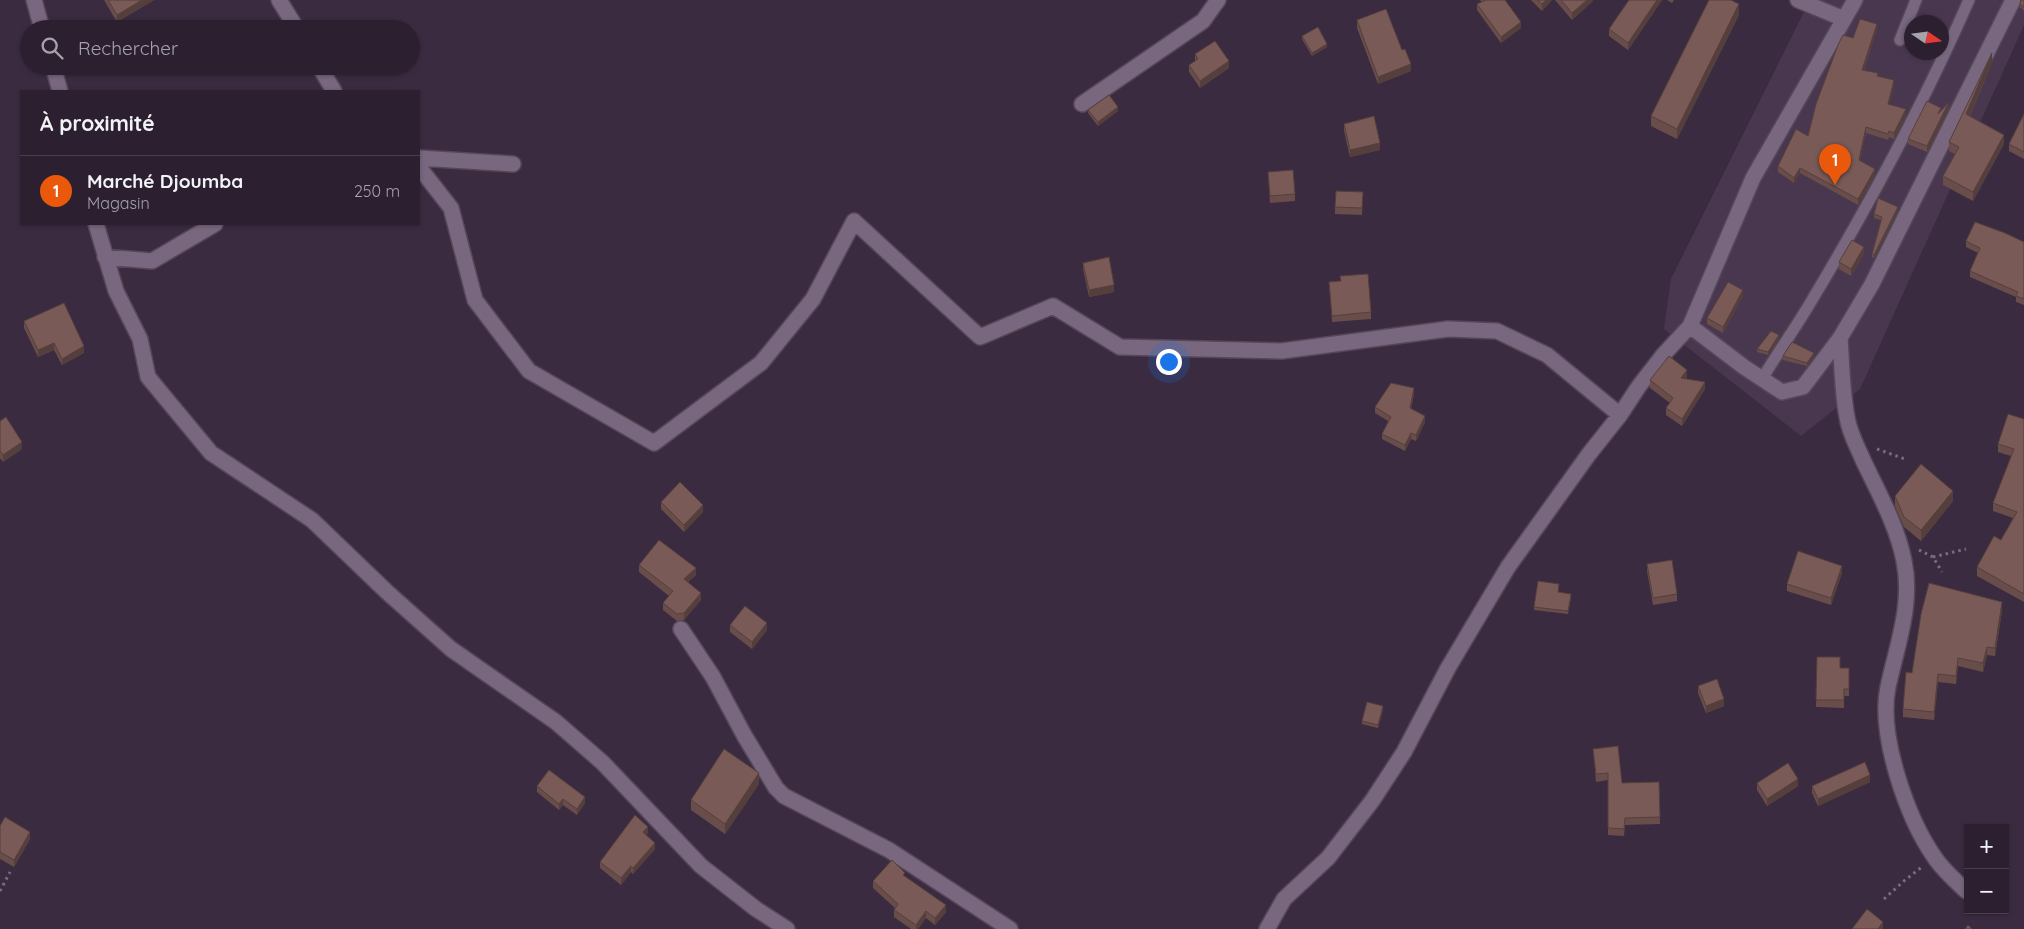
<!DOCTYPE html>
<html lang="fr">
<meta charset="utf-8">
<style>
body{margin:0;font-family:Quicksand,sans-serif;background:#382d3c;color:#f1f3f6}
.controls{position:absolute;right:15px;bottom:15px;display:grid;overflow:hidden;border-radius:0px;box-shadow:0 1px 4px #0004}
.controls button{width:45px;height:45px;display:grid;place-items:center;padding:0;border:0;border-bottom:1px solid #483e4c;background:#2c2030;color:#f1f3f6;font:25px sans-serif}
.compass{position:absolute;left:1904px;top:15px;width:45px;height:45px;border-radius:50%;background:#2c2030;box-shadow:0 1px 4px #0004;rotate:103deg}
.you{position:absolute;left:1168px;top:361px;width:18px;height:18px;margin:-12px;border:4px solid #fff;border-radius:50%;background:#1a73e8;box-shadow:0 0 0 8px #1a73e833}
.badge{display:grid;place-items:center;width:32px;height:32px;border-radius:50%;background:#ea580c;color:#fff;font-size:16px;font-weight:700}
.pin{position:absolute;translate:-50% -41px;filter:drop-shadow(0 1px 2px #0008)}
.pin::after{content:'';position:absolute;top:26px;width:18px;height:15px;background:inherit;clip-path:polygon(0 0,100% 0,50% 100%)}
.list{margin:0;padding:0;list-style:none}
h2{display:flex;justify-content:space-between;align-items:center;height:65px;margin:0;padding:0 20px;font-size:21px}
h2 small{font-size:16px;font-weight:400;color:#a6a3ab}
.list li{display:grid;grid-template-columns:32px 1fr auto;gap:15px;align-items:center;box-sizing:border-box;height:70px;padding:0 20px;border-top:1px solid #483e4c}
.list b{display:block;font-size:19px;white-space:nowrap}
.list p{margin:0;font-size:16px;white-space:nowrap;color:#a6a3ab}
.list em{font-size:16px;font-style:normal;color:#a6a3ab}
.icon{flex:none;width:28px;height:28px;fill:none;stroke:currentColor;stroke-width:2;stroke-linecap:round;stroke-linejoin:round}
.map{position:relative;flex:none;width:2024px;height:929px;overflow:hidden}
.search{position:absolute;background:#2c2030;box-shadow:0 1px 4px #0004;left:20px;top:20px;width:400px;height:55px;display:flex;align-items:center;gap:12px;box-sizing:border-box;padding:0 18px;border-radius:28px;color:#a6a3ab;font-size:19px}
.panel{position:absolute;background:#2c2030;box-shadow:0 1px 4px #0004;left:20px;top:90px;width:400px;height:135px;border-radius:0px}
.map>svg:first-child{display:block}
.built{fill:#493750;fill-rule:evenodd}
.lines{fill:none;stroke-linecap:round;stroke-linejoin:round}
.lane-casing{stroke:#554758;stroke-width:14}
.street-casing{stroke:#554758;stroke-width:18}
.path{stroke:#7b6d7f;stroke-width:3;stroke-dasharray:2.5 4;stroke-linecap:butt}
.lane{stroke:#78677e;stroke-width:11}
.street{stroke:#78677e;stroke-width:15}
.wall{fill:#684d4a}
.shaded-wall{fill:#553f3c}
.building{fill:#795a56;stroke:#553f3c}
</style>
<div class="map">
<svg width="2024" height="929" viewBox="0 0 2024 929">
<rect width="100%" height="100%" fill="#3b2b40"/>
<path class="built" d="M1810,0H2024V25L1860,389L1801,436L1664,329L1671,279ZM1912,22H1942V52H1912Z"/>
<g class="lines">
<defs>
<path id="lane" d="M1900,40L1916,0
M1762,379C1777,354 1794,330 1809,305C1868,207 1923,105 1969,0"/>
<path id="street" d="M34,0L42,29
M279,0L297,29
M1798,0L1844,19
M53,66L60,91
M319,66L334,91
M1082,104L1203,21L1218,0
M419,158L513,164
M419,167L451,208L475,300L529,371L654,443L761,363L813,299L854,221L980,337L1053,306L1120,347L1282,351L1448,329L1497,331L1547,355L1620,415
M96,224L116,291L140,339L148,377L211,453L312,520L387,592L451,649L556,722L603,763L701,866L756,909L787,929
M105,257L152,261L215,224
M1690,326L1744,367L1782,392L1803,387L1840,338L1872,284L2013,0
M1840,338C1842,364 1842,392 1847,417C1849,432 1857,446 1863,460C1878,492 1897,525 1904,561C1913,604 1897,645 1888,687C1878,735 1907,818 1935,858C1943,870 1956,881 1966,891
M681,629L713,677L744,735L776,788L784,796L889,850L1010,929
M1267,929L1284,899L1328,858L1372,801L1404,752L1448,668L1508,567L1589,454L1620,415L1639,386L1664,354L1690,326L1753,178L1855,0"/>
</defs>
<use href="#lane" class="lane-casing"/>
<use href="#street" class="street-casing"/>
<path class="path" d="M1877,449L1905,459
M1919,550L1933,557L1942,572
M1933,557L1966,549
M0,891L10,872
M1884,899L1905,880L1922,867"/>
<use href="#lane" class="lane"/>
<use href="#street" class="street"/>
</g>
<path class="wall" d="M104,0H154L117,22Z
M1480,0H1505L1521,28L1501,43L1477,10V4L1482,2Z
M1531,0H1552L1542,11Z
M1555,0H1593V1L1572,20Z
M1629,0H1662L1628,50L1609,36V29Z
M1667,0H1674L1672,3Z
M2024,0V11L2020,7V4Z
M1739,15L1677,139L1651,126V116Z
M1357,20L1402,50L1411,71L1378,84L1357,28Z
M1877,29L1864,70L1878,76L1894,86L1889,105L1906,115L1894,139L1889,137L1888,140L1866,133L1860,161L1875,175L1858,205L1800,173L1794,183L1778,172V166L1808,136L1853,38Z
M1302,36L1327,47L1312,56L1302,39Z
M1195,54L1229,68L1200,88L1189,72V65L1195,61Z
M1992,63L1970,116L2004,144L1973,201L1943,185V176L1955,154L1949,151V142Z
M1949,108L1927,152L1908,144V139L1941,111Z
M1088,110L1118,111L1098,126L1088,113Z
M2024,114V159L2009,151V144Z
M1344,124L1380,150L1350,157L1344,131Z
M1268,172L1295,194V201L1270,203Z
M1363,192L1362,215L1335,214V207Z
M1898,211L1874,258L1872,257V254L1881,220L1874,218V214Z
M1966,241L2024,242V305L2016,302V297L1970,277V271L1978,253L1966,247Z
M1864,254L1851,276L1839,269V262Z
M1083,263L1114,292L1089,297L1083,269Z
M1340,281L1371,312V319L1332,322L1329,282Z
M1743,296L1723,333L1707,324V318Z
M24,321L84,353L62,365L54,350L38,357L24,328Z
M1779,339L1768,355L1757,352V349Z
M1783,356H1814L1807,366L1783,360Z
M1687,377L1686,379L1705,389L1682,426L1666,415V408L1670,403L1650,388V380Z
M1414,394L1411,409L1425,422L1416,441L1411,439L1405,451L1382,439V434L1388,421L1375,413V407Z
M2024,419V602L1977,576V567L2001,540L2013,518L1993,511V503L2011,456L1998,452V444Z
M0,421L22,449L3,462L0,458Z
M1895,496L1953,501L1921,541L1904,527L1895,506Z
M661,502L703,512L684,532L661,509Z
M1647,564L1677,594V601L1653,605L1647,571Z
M639,565L696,575L688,582L701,600L684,620L677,621L663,610V603L669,596L639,572Z
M1842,573L1831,605L1787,591V584Z
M1559,587L1558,592L1571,598L1568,614L1534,610V607Z
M2002,611L1995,656L1987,655L1983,672L1958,666L1956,684L1938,682L1934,720L1903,717V709L1912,673Z
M730,625L767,630L752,649L730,632Z
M1817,657L1840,668H1849V696H1844V708L1816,707Z
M1698,686L1724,706L1706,713L1698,693Z
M1383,710L1378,728L1362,724V721Z
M1593,749L1622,783L1659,782L1660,824L1625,825L1624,836L1608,835V780L1596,782Z
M1870,782L1818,806L1812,793V786Z
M1757,783L1798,786L1767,806L1757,790Z
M759,784L725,834L691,810V800Z
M537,786L585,803L577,815L563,805L559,810L537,792Z
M0,826L30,839L14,867L0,859Z
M648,833L646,835L655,849L633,874L631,872L621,885L600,868V862Z
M905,877L946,912L935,925L926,918L918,929H911L894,917V910L895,908L873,888V881Z"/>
<path class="shaded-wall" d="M142,0H154L117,22V15Z
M1546,0H1552L1542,11V4Z
M1587,0H1593V1L1572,20V13Z
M1657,0H1662L1628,50V43Z
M1739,4V15L1677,139V129Z
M1521,22V28L1501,43V37Z
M1877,24V29L1862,75V70Z
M1327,44V47L1312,56V53Z
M1992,53V63L1966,124V114Z
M1229,61V68L1200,88V81Z
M1411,64V71L1378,84V77Z
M1894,80V86L1888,110V104Z
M1949,102V108L1927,152V146Z
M1118,107V111L1098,126V122Z
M1906,109V115L1894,139V133Z
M1866,127V133L1859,166V160Z
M2004,135V144L1973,201V192Z
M1380,143V150L1350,157V150Z
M1800,168V173L1794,183V178Z
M1875,169V175L1858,205V199Z
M1898,207V211L1874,258V255Z
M1864,247V254L1851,276V269Z
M1114,285V292L1089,297V290Z
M1743,290V296L1723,333V327Z
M1779,335V339L1768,355V352Z
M54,343V350L38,357V350Z
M84,346V353L62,365V359Z
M1814,353V356L1807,366V363Z
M1687,370V377L1681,385V378Z
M1705,382V389L1682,426V419Z
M1414,388V394L1410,414V408Z
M1425,416V422L1416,441V435Z
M1411,433V439L1405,451V445Z
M22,442V449L3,462V455Z
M1953,491V501L1921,541V530Z
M703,505V512L684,532V525Z
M1842,566V573L1831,605V598Z
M696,568V575L684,586V579Z
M701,593V600L684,620V613Z
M2002,602V611L1995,656V648Z
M767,623V630L752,649V642Z
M1987,647V655L1983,672V663Z
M1958,658V666L1956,684V676Z
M1938,674V682L1934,720V712Z
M1724,699V706L1706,713V706Z
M1383,706V710L1378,728V725Z
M759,773V784L725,834V824Z
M1870,775V782L1818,806V799Z
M1798,779V786L1767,806V799Z
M585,797V803L577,815V809Z
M563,799V805L559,810V804Z
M648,827V833L643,838V832Z
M30,832V839L14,867V860Z
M655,843V849L633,874V868Z
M631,866V872L621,885V878Z
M946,905V912L935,925V918Z
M926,911V918L918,929H916V925Z
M1883,922V929H1878Z"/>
<path class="building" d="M108,0H142L117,15Z
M1486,0H1505L1521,22L1501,37L1477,4Z
M1537,0H1546L1542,4Z
M1561,0H1587L1572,13Z
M1629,0H1657L1628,43L1609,29Z
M1709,0H1731L1739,4L1677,129L1651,116Z
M2021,0H2024V7L2020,4Z
M1386,9L1402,50L1405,49L1411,64L1378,77L1357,20Z
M1860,19L1877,24L1862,70L1878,73L1877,76L1894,80L1888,104L1906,109L1894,133L1889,131L1888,134L1866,127L1859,160L1875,169L1858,199L1800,168L1794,178L1778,166L1796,129L1808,136L1816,104L1838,45L1843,35L1853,38Z
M1318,27L1327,44L1312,53L1302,36Z
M1215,41L1229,61L1200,81L1189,65L1198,59L1195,54Z
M1992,53L1966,114L2004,135L1973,192L1943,176L1959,147L1949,142Z
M1109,95L1118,107L1098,122L1088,110Z
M1927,101L1941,108L1938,114L1949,102L1927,146L1908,139Z
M2024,114V152L2009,144Z
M1374,116L1380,143L1350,150L1344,124Z
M1293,170L1295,194L1270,196L1268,172Z
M1336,191L1363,192L1362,208L1335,207Z
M1878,198L1898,207L1874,255L1872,254L1882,217L1874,214Z
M1975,222L2005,233L2024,242V299L2016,296L2018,292L1970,271L1980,248L1966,241Z
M1852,240L1864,247L1851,269L1839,262Z
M1109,257L1114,285L1089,290L1083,263Z
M1368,274L1371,312L1332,316L1329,282L1341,281L1340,276Z
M1728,282L1743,290L1723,327L1707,318Z
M64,303L84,346L62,359L54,343L38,350L24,321Z
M1771,331L1779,335L1768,352L1757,349Z
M1792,342L1814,353L1807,363L1783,356Z
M1669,356L1687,370L1681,378L1705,382L1682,419L1666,408L1673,398L1650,380Z
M1391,383L1414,388L1410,408L1425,416L1416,435L1411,433L1405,445L1382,434L1391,417L1375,407Z
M2008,414L2024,419V594L1977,567L1994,536L2001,540L2017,512L1993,503L2014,449L1998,444Z
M6,417L22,442L3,455L0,451V421Z
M1921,464L1953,491L1921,530L1904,517L1895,496Z
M680,482L703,505L684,525L661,502Z
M659,540L696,568L684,579L701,593L684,613L677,614L663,603L673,591L639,565Z
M1798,551L1842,566L1831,598L1787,584Z
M1672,560L1677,594L1653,598L1647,564Z
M1538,581L1559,584L1558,592L1571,594L1568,611L1534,607Z
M1929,583L2002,602L1995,648L1987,647L1983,663L1958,658L1956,676L1938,674L1934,712L1903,709L1906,672L1912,673L1921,614Z
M745,606L767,623L752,642L730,625Z
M1817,657H1840V668H1849V689H1844V700H1816Z
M1717,679L1724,699L1706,706L1698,686Z
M1367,702L1383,706L1378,725L1362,721Z
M1618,746L1622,783L1659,782L1660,817L1625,818L1624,829L1608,828V773L1596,774L1593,749Z
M724,749L759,773L725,824L691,800Z
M1865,762L1870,775L1818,799L1812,786Z
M1788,763L1798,779L1767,799L1757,783Z
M549,770L585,797L577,809L563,799L559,804L537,786Z
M635,815L648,827L643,832L655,843L633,868L631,866L621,878L600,862Z
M5,817L30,832L14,860L0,852V826Z
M892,860L905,873L903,875L946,905L935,918L926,911L916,925L894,910L898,904L873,881Z
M1867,909L1883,922L1878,929H1852Z
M1968,925L1972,929H1965Z"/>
</svg>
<div class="controls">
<button>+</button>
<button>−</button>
</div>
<svg class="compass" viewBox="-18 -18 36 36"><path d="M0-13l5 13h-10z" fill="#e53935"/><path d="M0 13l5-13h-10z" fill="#a6a3ab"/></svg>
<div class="you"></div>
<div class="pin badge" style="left:1835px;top:185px">1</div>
<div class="search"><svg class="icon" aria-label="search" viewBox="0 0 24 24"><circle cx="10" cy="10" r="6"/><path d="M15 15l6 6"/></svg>Rechercher</div>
<section class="panel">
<h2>À proximité<small></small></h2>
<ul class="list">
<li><span class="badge">1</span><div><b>Marché Djoumba</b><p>Magasin</p></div><em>250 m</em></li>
</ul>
</section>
</div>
